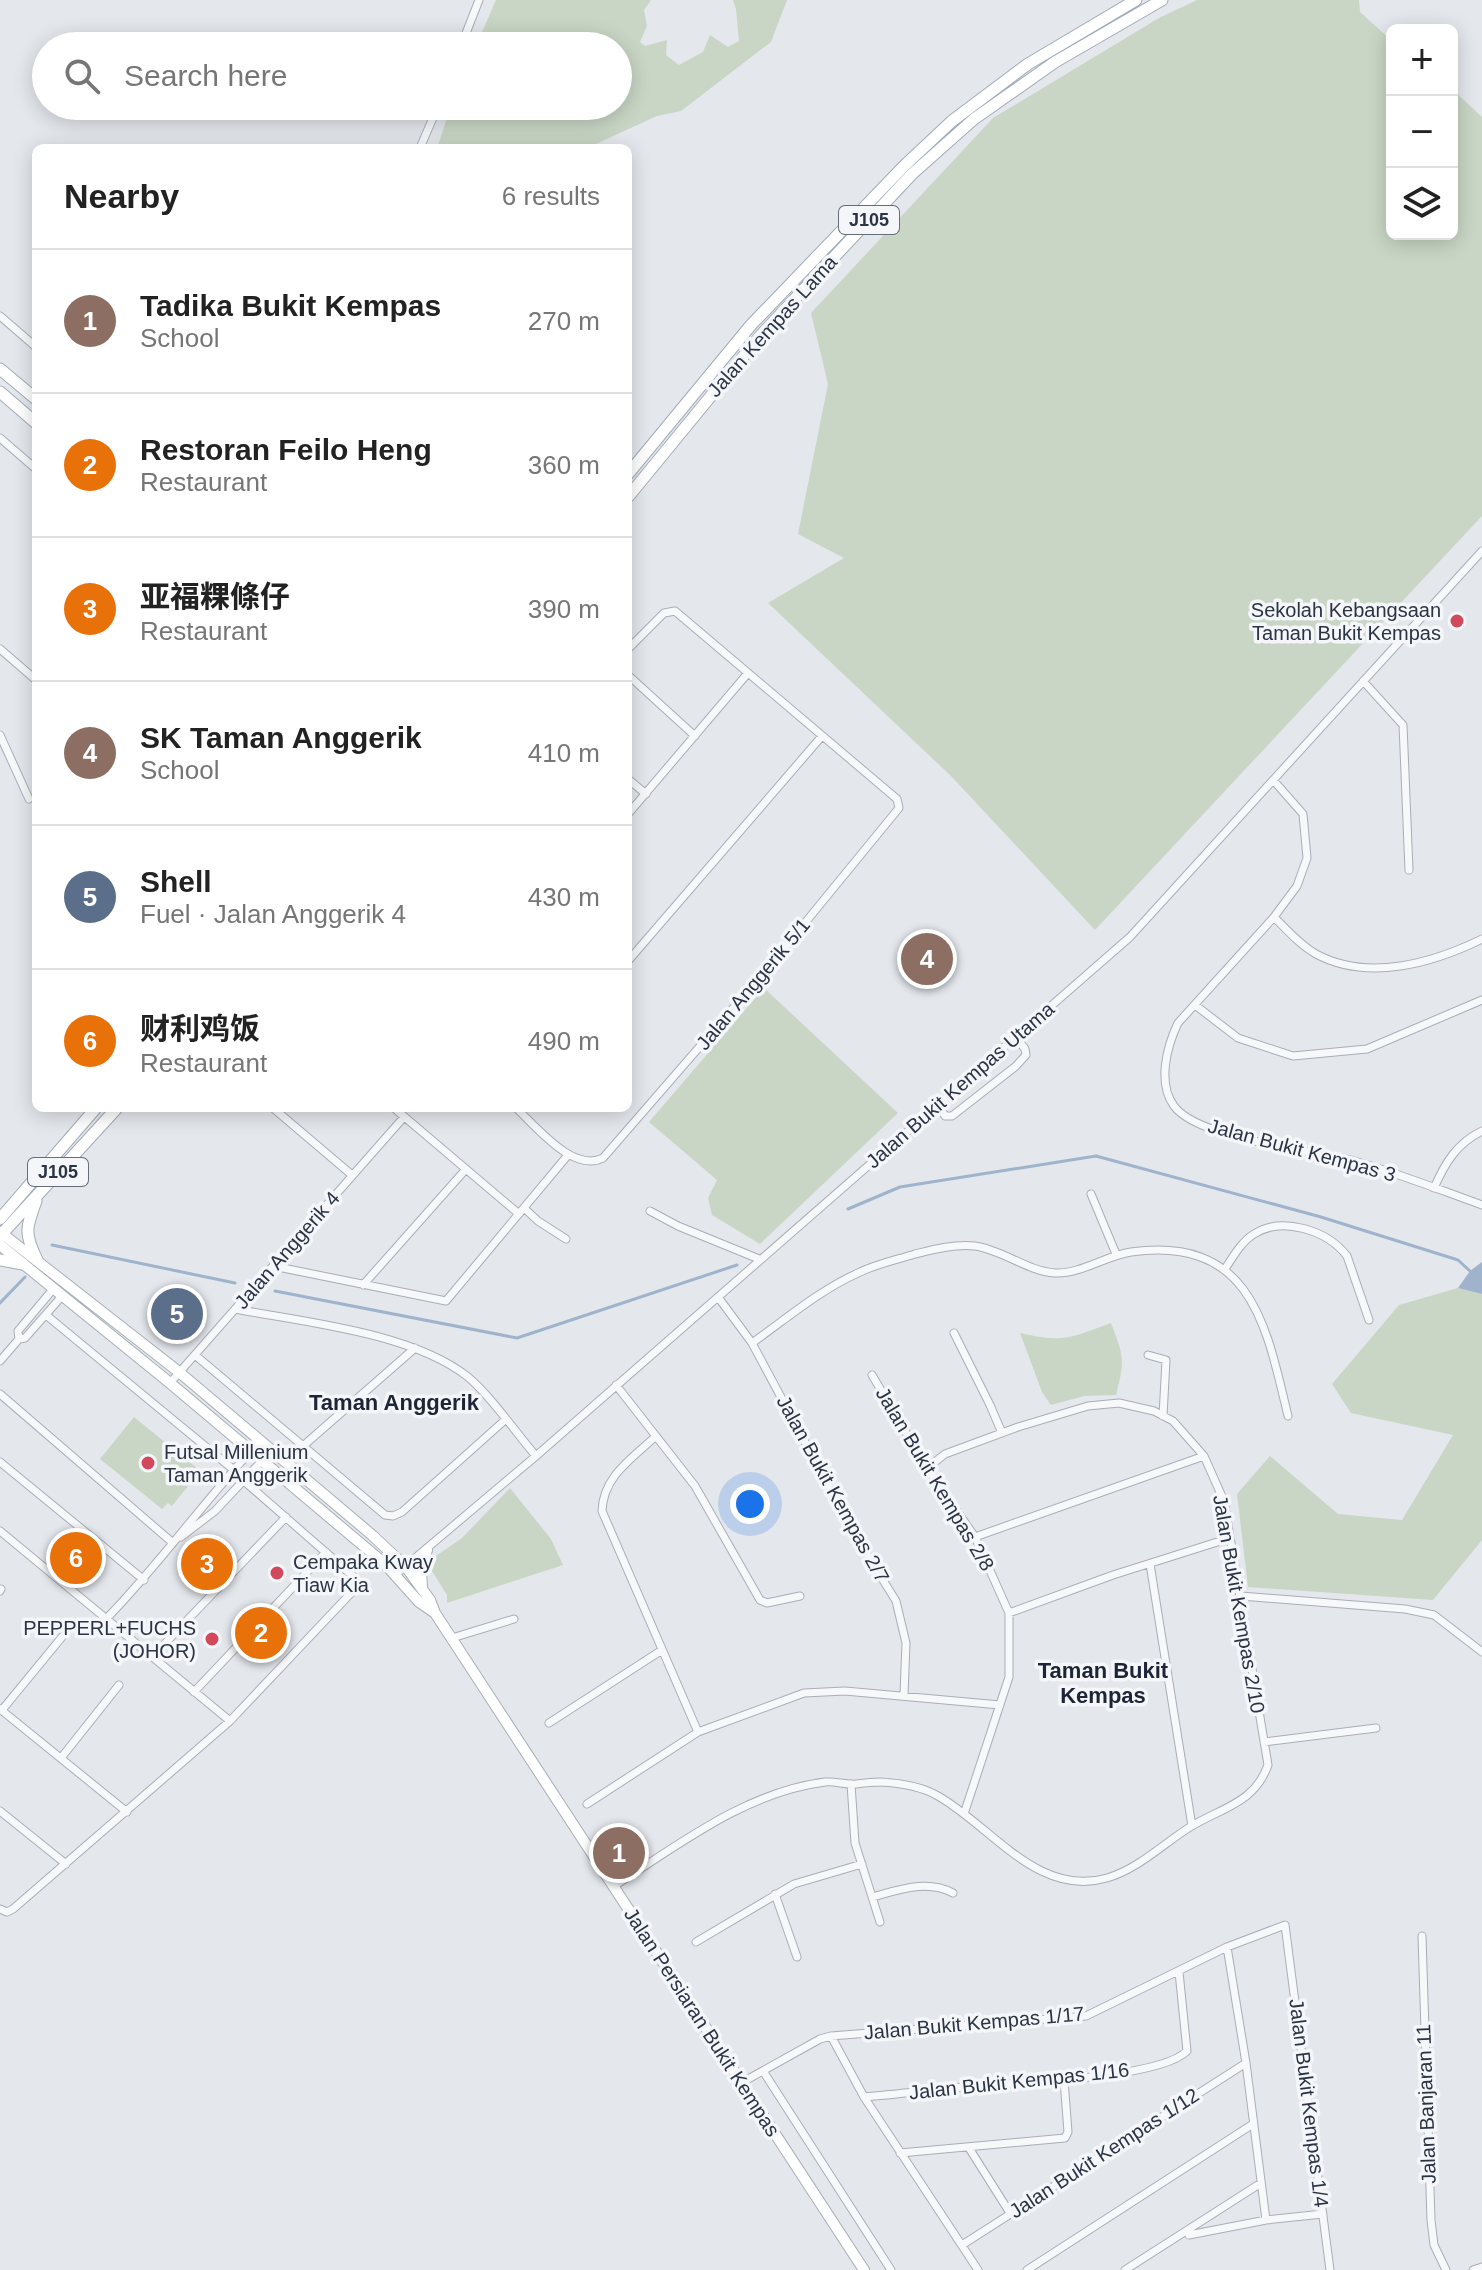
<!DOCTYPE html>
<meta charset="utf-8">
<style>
body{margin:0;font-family:Helvetica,"Noto Sans SC",sans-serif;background:#f6f6f6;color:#222}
.controls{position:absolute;right:24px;top:24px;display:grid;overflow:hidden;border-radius:12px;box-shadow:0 4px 20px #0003}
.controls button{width:72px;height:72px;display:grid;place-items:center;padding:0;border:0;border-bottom:2px solid #e0e0e0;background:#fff;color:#222;font:40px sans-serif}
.you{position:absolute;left:750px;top:1504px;width:28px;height:28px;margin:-20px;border:6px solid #fff;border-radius:50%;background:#1a73e8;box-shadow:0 0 0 12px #1a73e833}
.badge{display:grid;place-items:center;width:52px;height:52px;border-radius:50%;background:#d1495b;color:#fff;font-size:26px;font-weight:700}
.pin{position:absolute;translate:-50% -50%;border:4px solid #fff;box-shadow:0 2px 8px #0006}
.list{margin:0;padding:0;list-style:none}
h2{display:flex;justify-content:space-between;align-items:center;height:104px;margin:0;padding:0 32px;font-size:34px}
h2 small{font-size:26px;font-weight:400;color:#767676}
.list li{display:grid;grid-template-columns:52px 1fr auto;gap:24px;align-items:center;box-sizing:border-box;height:144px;padding:0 32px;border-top:2px solid #e0e0e0}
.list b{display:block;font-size:30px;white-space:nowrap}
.list p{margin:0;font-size:26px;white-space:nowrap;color:#767676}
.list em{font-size:26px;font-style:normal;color:#767676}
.icon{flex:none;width:44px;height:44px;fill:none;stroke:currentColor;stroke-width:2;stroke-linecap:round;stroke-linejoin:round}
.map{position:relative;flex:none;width:1482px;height:2270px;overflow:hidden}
.search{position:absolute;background:#fff;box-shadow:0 4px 20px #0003;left:32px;top:32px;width:600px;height:88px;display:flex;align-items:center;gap:20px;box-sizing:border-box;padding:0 28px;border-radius:44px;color:#767676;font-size:30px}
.panel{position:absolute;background:#fff;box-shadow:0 4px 20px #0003;left:32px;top:144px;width:600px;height:968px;border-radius:12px}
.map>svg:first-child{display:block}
.green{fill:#c9d6c5}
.water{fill:#9fb4cc}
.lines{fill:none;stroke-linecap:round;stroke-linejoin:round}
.stream{stroke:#9fb4cc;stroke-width:3}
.street-casing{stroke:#a9aeb7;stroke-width:9}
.secondary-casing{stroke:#a9aeb7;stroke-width:12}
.primary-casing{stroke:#a3abb8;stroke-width:13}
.street{stroke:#f7f8fa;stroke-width:7}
.secondary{stroke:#fff;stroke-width:10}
.primary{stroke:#fff;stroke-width:11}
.poi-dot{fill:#d1495b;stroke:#f4f6f9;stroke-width:3}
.labels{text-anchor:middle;stroke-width:7;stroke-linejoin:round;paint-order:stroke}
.shield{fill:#f4f6f9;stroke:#676e7b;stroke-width:2}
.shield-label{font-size:18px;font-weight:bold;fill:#2b3445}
.street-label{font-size:20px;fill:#2b3445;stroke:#f4f6f9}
.poi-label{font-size:20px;fill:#2b3445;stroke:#f4f6f9;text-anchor:end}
.neighbourhood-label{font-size:22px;font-weight:bold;fill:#1d2536;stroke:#f4f6f9}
</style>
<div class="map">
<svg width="1482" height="2270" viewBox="0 0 1482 2270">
<rect width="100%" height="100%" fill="#e4e7ec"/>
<path class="green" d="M496,0H651L644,10L647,26L640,42L645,46L667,40L666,55L679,65L703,52L710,35L728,47L739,41L736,9L733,0H787L771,42L681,111L657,116L587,148H437L451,106H618V46H476Z
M1197,0H1359L1360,12L1392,41V234H1452V89L1482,117V516L1095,930L951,776L768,603L844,558L798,534L828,384L811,313L993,118L1159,18Z
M764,988L898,1113L760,1244L712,1215L708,1198L717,1180L649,1122Z
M1458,1288L1482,1294V1540L1433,1600L1248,1587L1237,1494L1270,1456L1338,1514L1402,1520L1453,1435L1351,1413L1332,1384L1399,1305Z
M1111,1323C1124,1357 1125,1360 1116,1395L1084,1396L1051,1405L1042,1392L1020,1333C1063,1343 1070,1338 1111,1323Z
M134,1417L197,1468L193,1472L197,1475L172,1506L168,1503L162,1509L100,1459Z
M510,1488L551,1539L563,1565L447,1603V1595L430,1568L436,1556L462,1538Z"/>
<path class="water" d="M1482,1262V1294L1458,1288L1470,1271Z"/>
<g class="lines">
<path class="stream" d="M848,1209L900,1187L1096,1156L1321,1217L1458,1260L1470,1271
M52,1245L235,1283
M275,1291L517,1338L737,1265
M0,1303L25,1277"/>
<defs>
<path id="street" d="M461,46L479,0
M420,148L438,106
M0,316L36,347
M0,438L36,469
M0,649L36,680
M628,675L695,736
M1363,681L1403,725L1409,870
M0,735L29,799
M628,779L646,794
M1274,781L1303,814L1307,858L1297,886L1274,917L1178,1023C1167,1046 1157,1083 1174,1106C1198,1139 1312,1150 1354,1161C1398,1173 1440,1190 1482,1205
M628,814L748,673
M1274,917C1287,930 1300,945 1316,954C1368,982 1433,963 1482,939
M628,961L822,736
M1195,1005L1238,1038L1293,1056L1367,1049L1482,1000
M937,1104L945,1116H952L1016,1066L1026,1055L1025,1049L1015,1036
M273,1108L352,1175
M394,1108L519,1214
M516,1108C537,1127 573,1173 603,1158L768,968L899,808L897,799L675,611L664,613L628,649
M1434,1188C1445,1163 1457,1143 1482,1131
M1091,1194L1116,1254
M524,1208L538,1221L566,1239
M650,1211L678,1226L759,1259
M273,1266L446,1301L568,1155
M1225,1269C1233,1257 1241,1242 1254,1234C1282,1216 1327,1230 1347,1256L1369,1320
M363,1285L466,1169
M718,1297L752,1343L852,1530L896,1601L906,1643L904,1695
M235,1309C305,1322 413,1333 468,1377C491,1396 516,1433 536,1456
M46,1315L234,1470
M954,1333L990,1405L1002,1433
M19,1339L18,1331L54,1288
M752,1343C786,1319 820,1290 858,1273C876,1264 896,1260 915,1254C935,1249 954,1244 975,1246C1003,1250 1027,1271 1055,1273C1081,1274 1105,1256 1131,1252C1251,1236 1266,1324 1288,1416
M195,1355L385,1515L393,1516L402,1512L505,1420
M1148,1355L1166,1360L1163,1416
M0,1361L19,1339L25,1338L63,1295
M872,1375L927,1468L975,1537L1009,1613V1677L964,1814
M170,1383L404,1117
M616,1385L695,1486L760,1600L767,1603L800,1596
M0,1394L173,1543
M655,1437C631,1459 603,1477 602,1511L698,1732
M303,1446L415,1348
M0,1462L144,1580
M0,1531L230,1721
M181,1537L215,1511L272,1450
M975,1537L1204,1456
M1150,1564L1192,1826
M395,1575L536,1456L1130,937L1482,551
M0,1591L1,1589
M1241,1596L1405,1609L1434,1615L1482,1652
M1009,1613L1113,1575L1230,1538
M106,1619C161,1563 206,1498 260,1441
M452,1638L514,1619
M152,1657L286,1517
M194,1692L326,1552
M0,1709L127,1812
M2,1710L62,1637
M549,1723L662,1650
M1264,1742L1376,1728
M61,1758L119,1685
M851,1784L855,1843L880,1922
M587,1804L698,1732L804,1693L845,1691L1000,1705
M0,1811L66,1864
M614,1886C680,1844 746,1792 825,1782C836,1781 845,1785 856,1784C864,1783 872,1782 880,1782C900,1783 921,1786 938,1796C991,1826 1038,1898 1107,1878C1138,1869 1163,1844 1190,1827C1221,1808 1255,1803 1268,1765L1224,1501L1204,1456L1173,1421L1154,1411L1119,1403L1088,1406L1018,1427L945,1454L927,1468
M775,1894L797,1957
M872,1897C899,1890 927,1879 953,1893
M0,1909L7,1912L13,1909L230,1721L353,1591L357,1581L354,1577L244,1481
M1422,1936L1431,2220L1434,2245L1446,2270
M696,1942L794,1884L862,1864
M1227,1947L1246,2063L1266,2220
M831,2036L864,2097L978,2270
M763,2071L891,2270
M741,2083L820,2039L831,2036L1086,2016L1227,1947L1285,1925L1330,2270
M864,2097C901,2094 938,2089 975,2086C1017,2083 1161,2078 1187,2051L1179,1972
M969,2148L1010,2213
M900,2153L1065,2138L1068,2132L1064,2080
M1189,2235L1266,2220L1323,2214
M962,2245L1246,2063
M1027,2270L1253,2124
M1125,2270L1261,2183
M1473,2270L1482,2267"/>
<path id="secondary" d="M0,1232L179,1372L372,1535L406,1567L430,1600L435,1613L864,2270
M0,1245L170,1383L385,1564L419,1602L435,1613
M422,1587L421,1571L427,1550"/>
<path id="primary" d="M0,369L36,399
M0,392L36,423
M628,474L751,325L904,166L952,121L1028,64L1136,0
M628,497L761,335L912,174L974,119L1055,62L1162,0
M36,1201C26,1228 24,1233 37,1260
M0,1219L96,1108
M0,1236L117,1108
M0,1260L23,1264"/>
</defs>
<use href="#street" class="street-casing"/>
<use href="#secondary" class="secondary-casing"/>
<use href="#primary" class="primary-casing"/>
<use href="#street" class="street"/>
<use href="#secondary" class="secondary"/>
<use href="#primary" class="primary"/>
</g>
<g class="poi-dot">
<circle cx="1457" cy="621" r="8"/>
<circle cx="148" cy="1463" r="8"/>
<circle cx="277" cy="1573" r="8"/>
<circle cx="212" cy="1639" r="8"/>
</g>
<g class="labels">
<g class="shield">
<rect x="839" y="206" width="60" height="28" rx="6"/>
<rect x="28" y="1158" width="60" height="28" rx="6"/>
</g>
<g class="shield-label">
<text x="869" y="226">J105</text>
<text x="58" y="1178">J105</text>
</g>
<g class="street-label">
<text transform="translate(772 326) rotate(-48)" y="7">Jalan Kempas Lama</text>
<text transform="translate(753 984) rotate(-50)" y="7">Jalan Anggerik 5/1</text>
<text transform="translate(960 1085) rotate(-41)" y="7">Jalan Bukit Kempas Utama</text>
<text transform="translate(1302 1150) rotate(15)" y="7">Jalan Bukit Kempas 3</text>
<text transform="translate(287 1250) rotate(-49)" y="7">Jalan Anggerik 4</text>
<text transform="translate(935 1479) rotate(59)" y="7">Jalan Bukit Kempas 2/8</text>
<text transform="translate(833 1489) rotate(61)" y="7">Jalan Bukit Kempas 2/7</text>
<text transform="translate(1239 1604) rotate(80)" y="7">Jalan Bukit Kempas 2/10</text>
<text transform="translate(702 2022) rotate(57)" y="7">Jalan Persiaran Bukit Kempas</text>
<text transform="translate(974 2023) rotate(-5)" y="7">Jalan Bukit Kempas 1/17</text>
<text transform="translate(1019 2081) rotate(-6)" y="7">Jalan Bukit Kempas 1/16</text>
<text transform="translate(1309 2103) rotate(83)" y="7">Jalan Bukit Kempas 1/4</text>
<text transform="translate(1426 2104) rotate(-92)" y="7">Jalan Banjaran 11</text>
<text transform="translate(1104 2153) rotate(-33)" y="7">Jalan Bukit Kempas 1/12</text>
</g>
<g class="poi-label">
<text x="1441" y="617">Sekolah Kebangsaan<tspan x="1441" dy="23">Taman Bukit Kempas</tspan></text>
<text x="164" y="1459" text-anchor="start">Futsal Millenium<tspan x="164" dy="23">Taman Anggerik</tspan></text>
<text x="293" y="1569" text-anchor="start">Cempaka Kway<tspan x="293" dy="23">Tiaw Kia</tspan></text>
<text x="196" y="1635">PEPPERL+FUCHS<tspan x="196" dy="23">(JOHOR)</tspan></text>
</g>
<g class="neighbourhood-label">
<text x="394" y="1410">Taman Anggerik</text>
<text x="1103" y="1678">Taman Bukit<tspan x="1103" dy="25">Kempas</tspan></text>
</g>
</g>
</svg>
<div class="controls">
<button>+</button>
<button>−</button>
<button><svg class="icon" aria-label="layers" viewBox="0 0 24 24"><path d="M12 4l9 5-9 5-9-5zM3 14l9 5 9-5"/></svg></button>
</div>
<div class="you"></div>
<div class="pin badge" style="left:619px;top:1853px;background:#8d6e63">1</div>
<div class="pin badge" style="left:261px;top:1633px;background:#e8710a">2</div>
<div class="pin badge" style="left:207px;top:1564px;background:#e8710a">3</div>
<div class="pin badge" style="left:927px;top:959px;background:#8d6e63">4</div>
<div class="pin badge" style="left:177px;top:1314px;background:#5c6f8a">5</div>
<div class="pin badge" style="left:76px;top:1558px;background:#e8710a">6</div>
<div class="search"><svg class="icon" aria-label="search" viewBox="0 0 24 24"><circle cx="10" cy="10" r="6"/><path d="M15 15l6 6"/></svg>Search here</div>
<section class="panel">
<h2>Nearby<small>6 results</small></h2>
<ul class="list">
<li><span class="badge" style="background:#8d6e63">1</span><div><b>Tadika Bukit Kempas</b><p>School</p></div><em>270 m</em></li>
<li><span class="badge" style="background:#e8710a">2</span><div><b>Restoran Feilo Heng</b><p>Restaurant</p></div><em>360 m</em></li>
<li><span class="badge" style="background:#e8710a">3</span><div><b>亚福粿條仔</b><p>Restaurant</p></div><em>390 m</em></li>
<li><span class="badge" style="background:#8d6e63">4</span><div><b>SK Taman Anggerik</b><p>School</p></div><em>410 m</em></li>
<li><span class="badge" style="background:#5c6f8a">5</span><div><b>Shell</b><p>Fuel · Jalan Anggerik 4</p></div><em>430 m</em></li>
<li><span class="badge" style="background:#e8710a">6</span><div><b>财利鸡饭</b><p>Restaurant</p></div><em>490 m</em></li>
</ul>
</section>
</div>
